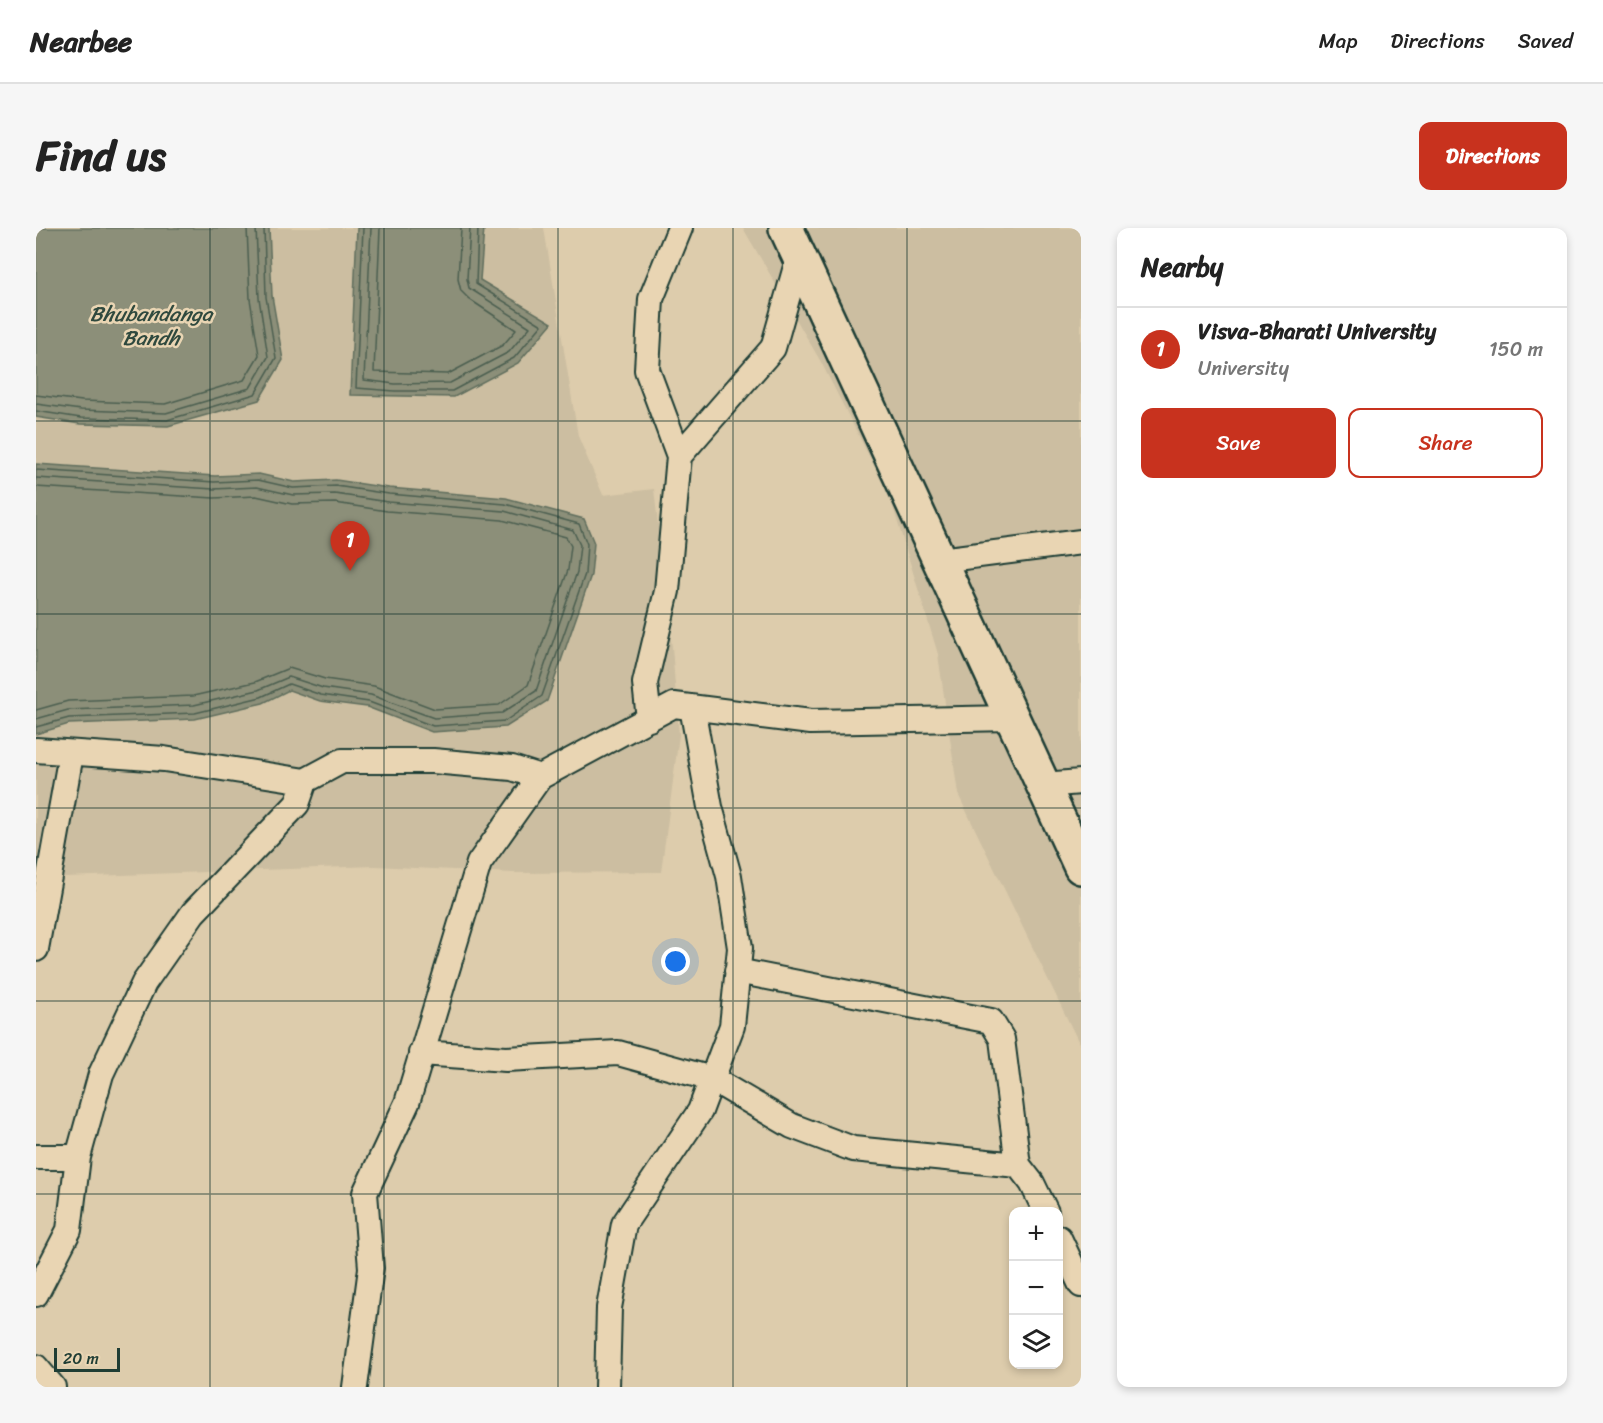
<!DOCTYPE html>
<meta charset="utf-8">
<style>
body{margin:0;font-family:Sriracha,sans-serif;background:#f6f6f6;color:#222}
.controls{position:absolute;right:18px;bottom:18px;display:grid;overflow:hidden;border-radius:12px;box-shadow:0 3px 9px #0003}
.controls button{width:54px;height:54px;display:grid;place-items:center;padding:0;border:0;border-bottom:2px solid #e0e0e0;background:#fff;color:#222;font:30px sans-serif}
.scale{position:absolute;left:18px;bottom:15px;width:66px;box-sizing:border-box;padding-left:6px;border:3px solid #1f3d34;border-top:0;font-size:16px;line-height:21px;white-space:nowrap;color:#1f3d34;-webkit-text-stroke:4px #e9d5b3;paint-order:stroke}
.you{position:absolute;left:640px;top:734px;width:21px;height:21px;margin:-15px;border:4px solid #fff;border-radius:50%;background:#1a73e8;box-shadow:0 0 0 9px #1a73e833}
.badge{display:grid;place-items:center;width:39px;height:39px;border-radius:50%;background:#c8321e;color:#fff;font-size:20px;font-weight:700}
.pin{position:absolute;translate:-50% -50px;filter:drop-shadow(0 2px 3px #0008)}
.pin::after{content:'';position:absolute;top:32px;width:21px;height:18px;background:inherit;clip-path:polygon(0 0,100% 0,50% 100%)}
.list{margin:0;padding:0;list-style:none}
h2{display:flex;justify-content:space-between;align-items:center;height:78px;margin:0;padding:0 24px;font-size:26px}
h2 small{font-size:20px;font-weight:400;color:#767676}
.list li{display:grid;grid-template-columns:39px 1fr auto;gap:18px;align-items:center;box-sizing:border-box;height:84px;padding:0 24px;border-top:2px solid #e0e0e0}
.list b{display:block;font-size:22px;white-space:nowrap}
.list p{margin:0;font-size:20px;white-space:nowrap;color:#767676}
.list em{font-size:20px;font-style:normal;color:#767676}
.actions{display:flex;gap:12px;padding:18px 24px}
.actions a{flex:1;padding:14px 0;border:2px solid #c8321e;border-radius:12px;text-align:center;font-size:21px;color:#c8321e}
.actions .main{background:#c8321e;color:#fff}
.icon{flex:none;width:33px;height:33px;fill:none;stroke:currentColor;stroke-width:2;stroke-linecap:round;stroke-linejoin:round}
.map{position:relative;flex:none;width:1045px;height:1159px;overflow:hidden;border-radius:12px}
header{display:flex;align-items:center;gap:36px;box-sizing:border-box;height:84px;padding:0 30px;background:#fff;border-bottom:2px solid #e0e0e0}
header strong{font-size:28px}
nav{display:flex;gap:33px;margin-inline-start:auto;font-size:21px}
.intro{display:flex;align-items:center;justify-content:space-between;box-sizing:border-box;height:144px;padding:0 36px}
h1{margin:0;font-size:42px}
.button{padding:15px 27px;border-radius:12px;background:#c8321e;color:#fff;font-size:21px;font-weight:700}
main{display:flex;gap:36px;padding:0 36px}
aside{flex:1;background:#fff;border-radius:12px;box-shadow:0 3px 9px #0003}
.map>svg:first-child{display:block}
.built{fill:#ccbea1}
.water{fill:#8c8f79;stroke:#606e5d;stroke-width:1.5}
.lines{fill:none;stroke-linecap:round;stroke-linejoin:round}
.shore{stroke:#4b5e50;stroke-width:1.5}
.minor-casing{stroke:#1f3d34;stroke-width:28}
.secondary-casing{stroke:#1f3d34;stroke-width:38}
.minor{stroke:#e9d5b3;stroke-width:24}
.secondary{stroke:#e9d5b3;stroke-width:33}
.grid{fill:none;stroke:#1f3d34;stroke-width:1.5;stroke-opacity:0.55}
.labels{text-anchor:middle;stroke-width:5;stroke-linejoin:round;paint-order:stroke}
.water-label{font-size:21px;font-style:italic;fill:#2f493e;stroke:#e9d5b3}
</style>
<header>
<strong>Nearbee</strong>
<nav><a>Map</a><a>Directions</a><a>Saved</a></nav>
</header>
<div class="intro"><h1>Find us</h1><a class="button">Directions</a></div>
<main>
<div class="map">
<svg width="1045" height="1159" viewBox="0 0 1045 1159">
<rect width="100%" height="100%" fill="#ddccac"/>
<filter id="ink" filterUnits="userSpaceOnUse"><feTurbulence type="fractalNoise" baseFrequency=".0167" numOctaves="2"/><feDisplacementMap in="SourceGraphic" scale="12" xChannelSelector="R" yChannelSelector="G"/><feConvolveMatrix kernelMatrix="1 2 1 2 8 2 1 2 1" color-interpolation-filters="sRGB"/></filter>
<g filter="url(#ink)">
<path class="built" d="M0,0H508L542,208L567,267L618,261L636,419L643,507L625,644L477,645L339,638L0,650Z
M707,0H1045V819L922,566L902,426L854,269L785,134Z"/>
<path class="water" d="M0,0H233L236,68L247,132L223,172L132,198L44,196L0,189Z
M321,0H448L444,52L516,95L482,135L418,169L314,167Z
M0,236L179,248L223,246L258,254L300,252L353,260L470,270L548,291L558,315L555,347L511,473L470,499L396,504L331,479L284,473L253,462L227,475L159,491L33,496L0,506Z"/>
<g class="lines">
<path class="shore" d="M327,0L320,160L359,163H416L478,130L506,97L440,56L442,0
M335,0L328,152L359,156L414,155L473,124L494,99L433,60L431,51L434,0
M344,0L338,144L412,146L467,117L480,102L433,71L425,63L422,51L425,0
M0,167L46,173L129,176L208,152L223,127L214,71L211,0
M0,176L45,182L130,185L214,160L232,129L223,70L220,0
M0,183L45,190L131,192L219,166L240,130L230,69L228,0
M0,242L178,254L222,252L257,260L300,258L353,266L469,276L543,296L551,316L549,346L506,468L469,493L397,498L333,474L285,467L253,456L225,469L159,485L33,490L0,499
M0,250L178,261L221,259L257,267L299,266L352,274L468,283L537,302L544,317L541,344L500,463L466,485L398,490L335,467L287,460L253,449L222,462L158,477L32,482L0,491
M0,259L178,270L220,268L256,276L299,275L351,283L466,292L530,309L535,318L532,342L492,457L463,477L399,481L338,458L289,451L253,440L219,454L157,468L32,473L0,482"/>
<defs>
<path id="minor" d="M643,228L737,120L763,28
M904,332L1045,314
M613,491L609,455L631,363L643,228L611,142L615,71L644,0
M0,522L128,531L269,553
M1007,557L1045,554
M0,721L35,526
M701,743L955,793L966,811L982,937L996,955L1010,984
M385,825L470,831L582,825L676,851L756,898L817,921L982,937
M0,929H42L33,1002L0,1066
M42,929L65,846L108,755L157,685L261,576L269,553L306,533H397L476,540L504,549L638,477L775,494L976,490
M1023,1010L1045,1057
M0,1139L17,1159
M319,1159L335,1040L329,965L371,875L443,635L504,549
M571,1159L573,1080L588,996L664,883L696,798L704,720L693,648L674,579L656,479"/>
<path id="secondary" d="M750,0L1045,639"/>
</defs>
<use href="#minor" class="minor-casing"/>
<use href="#secondary" class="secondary-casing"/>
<use href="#minor" class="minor"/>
<use href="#secondary" class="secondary"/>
</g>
</g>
<path class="grid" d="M174,0V1159M348,0V1159M522,0V1159M697,0V1159M871,0V1159M0,193H1045M0,386H1045M0,580H1045M0,773H1045M0,966H1045"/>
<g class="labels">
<g class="water-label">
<text x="115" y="93">Bhubandanga<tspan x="115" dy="24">Bandh</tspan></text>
</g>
</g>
</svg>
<div class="controls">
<button>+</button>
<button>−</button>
<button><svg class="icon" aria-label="layers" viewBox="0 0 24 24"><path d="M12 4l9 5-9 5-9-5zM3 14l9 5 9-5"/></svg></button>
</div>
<div class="scale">20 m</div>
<div class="you"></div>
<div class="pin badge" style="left:314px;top:343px">1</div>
</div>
<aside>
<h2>Nearby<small></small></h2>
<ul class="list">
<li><span class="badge">1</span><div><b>Visva-Bharati University</b><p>University</p></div><em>150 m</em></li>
</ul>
<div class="actions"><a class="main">Save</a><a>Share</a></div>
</aside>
</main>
